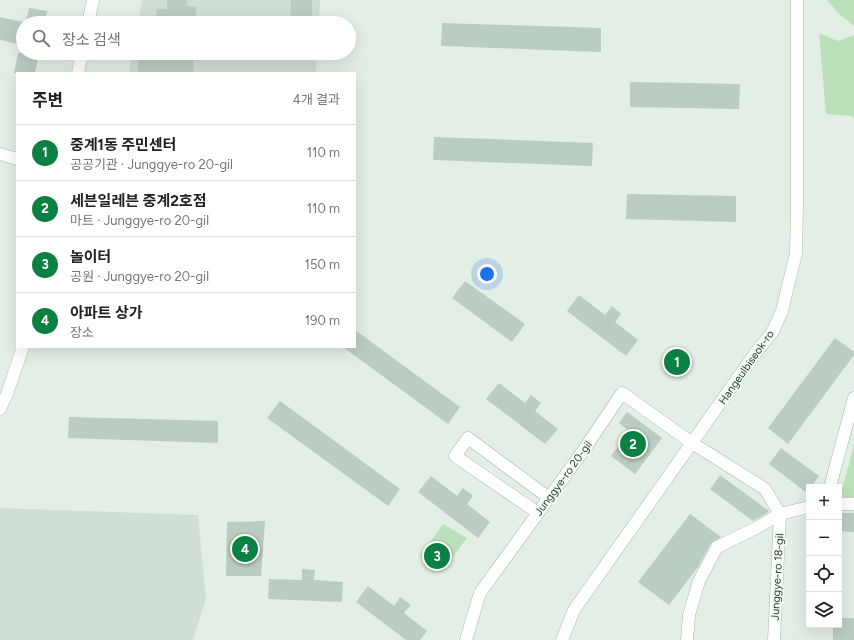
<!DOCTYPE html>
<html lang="ko">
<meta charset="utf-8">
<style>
body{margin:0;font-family:Figtree,"Noto Sans KR",sans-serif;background:#f2f2f2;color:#222}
.controls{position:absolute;right:12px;bottom:12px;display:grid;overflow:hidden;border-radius:0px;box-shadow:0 4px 16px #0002}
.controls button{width:36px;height:36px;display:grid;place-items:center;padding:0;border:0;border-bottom:1px solid #e0e0e0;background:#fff;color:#222;font:20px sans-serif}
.you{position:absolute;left:487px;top:274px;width:14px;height:14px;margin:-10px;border:3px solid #fff;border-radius:50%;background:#1a73e8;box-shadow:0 0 0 6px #1a73e833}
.badge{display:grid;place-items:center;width:26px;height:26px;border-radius:50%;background:#0b8043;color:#fff;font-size:13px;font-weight:700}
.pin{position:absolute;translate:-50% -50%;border:2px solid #fff;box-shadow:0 1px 4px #0006}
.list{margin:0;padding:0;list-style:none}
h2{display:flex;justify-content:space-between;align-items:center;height:52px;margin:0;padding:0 16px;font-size:17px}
h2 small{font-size:13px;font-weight:400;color:#767676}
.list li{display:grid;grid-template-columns:26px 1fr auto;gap:12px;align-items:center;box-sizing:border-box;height:56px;padding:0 16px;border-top:1px solid #e0e0e0}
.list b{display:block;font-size:15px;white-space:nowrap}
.list p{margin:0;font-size:13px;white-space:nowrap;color:#767676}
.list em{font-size:13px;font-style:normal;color:#767676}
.icon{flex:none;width:22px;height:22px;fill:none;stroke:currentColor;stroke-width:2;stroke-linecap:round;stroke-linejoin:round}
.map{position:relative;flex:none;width:854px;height:640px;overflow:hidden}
.search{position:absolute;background:#fff;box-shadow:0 4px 16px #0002;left:16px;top:16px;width:340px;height:44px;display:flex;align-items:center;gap:10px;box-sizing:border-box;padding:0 14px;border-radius:22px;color:#767676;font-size:15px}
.panel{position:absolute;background:#fff;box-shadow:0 4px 16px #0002;left:16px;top:72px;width:340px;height:276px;border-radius:0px}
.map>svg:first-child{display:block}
.built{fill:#d1ded4}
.green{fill:#bce1ba}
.building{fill:#bbccc0}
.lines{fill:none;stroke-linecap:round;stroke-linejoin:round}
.minor-casing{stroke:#a5b7aa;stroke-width:13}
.secondary-casing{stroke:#a3beac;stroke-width:13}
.minor{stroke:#fff;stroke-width:12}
.secondary{stroke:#fff;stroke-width:12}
.labels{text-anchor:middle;stroke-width:4;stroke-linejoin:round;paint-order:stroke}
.street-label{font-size:11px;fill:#21412e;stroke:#f4faf5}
</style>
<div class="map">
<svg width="854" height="640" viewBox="0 0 854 640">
<rect width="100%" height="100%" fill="#e3eee5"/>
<path class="built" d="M142,0H320L319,23H138Z
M132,53H317L316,73H129Z
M0,508L198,515L206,599L193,640H0Z"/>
<path class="green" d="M827,0H854V26L838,13Z
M819,33L838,41L854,35V118L851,116L826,114Z
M854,443V497H840L854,444Z
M443,524L467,538L442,571L420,556Z"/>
<path class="building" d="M167,0H187V6L196,7V23H156L157,9H167Z
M291,0H312V23H290Z
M29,8L47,11L45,23H26Z
M0,17L23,22V45L0,40Z
M442,23L601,28V52L441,46Z
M18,53H39L35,73H14Z
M138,53H194L193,73H138Z
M630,82L740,84L739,109L630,107Z
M434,137L593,143L592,166L433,160Z
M627,194L736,196V222L626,219Z
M465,281L525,324L512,342L452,298Z
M579,295L605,315L612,306L621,314L615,322L638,340L626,356L567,311Z
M355,330L460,407L448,424L343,347H355Z
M835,338L854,352V355L788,444L768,428Z
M499,383L525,403L531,395L541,403L535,411L558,429L545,444L486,399Z
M280,401L400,489L388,506L267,418Z
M627,412L662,438L635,474L611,456L629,431L619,423Z
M69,417L218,421V443L68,438Z
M781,448L819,476L811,487H809L807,493L769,464Z
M720,475L769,511L767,513L753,521L710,489Z
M431,476L457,496L463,488L473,496L467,504L490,522L478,538L418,492Z
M839,513H854V532L839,531Z
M690,514L721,537L711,543L698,567L669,605L638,582Z
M265,521L261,576H226L227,522Z
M302,569L315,570L314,580L343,582L342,602L268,599L269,579L302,580Z
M368,586L394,606L400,597L411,605L404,613L427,631L420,640H406L356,602Z
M839,618H854V640H833V625H839Z"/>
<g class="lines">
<defs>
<path id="minor" d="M0,154L17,159
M830,487L854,398
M839,504H854
M538,513L455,456L468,438L549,498
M466,640L480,593L583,451L622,393L692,443L765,489L780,514L774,640
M687,640L689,615L699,581L717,547L756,528L780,514L809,507"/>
<path id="secondary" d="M88,23L93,0
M78,73L82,53
M0,409L7,394L23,347
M562,640L574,610L754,355L773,331L782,311L796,253L797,207V0"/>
</defs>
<use href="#minor" class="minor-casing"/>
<use href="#secondary" class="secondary-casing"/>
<use href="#minor" class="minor"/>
<use href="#secondary" class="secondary"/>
</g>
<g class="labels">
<g class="street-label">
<text transform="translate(746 367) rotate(-55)" y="4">Hangeulbiseok-ro</text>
<text transform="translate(563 478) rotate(-54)" y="4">Junggye-ro 20-gil</text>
<text transform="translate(777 577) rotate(-87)" y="4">Junggye-ro 18-gil</text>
</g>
</g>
</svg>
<div class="controls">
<button>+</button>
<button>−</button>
<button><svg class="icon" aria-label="locate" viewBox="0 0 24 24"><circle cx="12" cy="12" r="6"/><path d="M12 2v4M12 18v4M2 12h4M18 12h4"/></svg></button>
<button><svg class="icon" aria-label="layers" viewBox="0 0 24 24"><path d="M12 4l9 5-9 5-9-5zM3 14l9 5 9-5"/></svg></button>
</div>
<div class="you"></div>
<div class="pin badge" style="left:677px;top:362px">1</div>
<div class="pin badge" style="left:633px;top:444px">2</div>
<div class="pin badge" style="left:437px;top:556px">3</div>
<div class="pin badge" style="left:245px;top:549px">4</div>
<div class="search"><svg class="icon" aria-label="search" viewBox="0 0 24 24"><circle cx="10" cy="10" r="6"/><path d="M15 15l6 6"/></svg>장소 검색</div>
<section class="panel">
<h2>주변<small>4개 결과</small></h2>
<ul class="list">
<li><span class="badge">1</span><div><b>중계1동 주민센터</b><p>공공기관 · Junggye-ro 20-gil</p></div><em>110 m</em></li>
<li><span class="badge">2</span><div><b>세븐일레븐 중계2호점</b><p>마트 · Junggye-ro 20-gil</p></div><em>110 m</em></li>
<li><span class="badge">3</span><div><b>놀이터</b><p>공원 · Junggye-ro 20-gil</p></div><em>150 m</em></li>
<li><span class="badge">4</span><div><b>아파트 상가</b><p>장소</p></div><em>190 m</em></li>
</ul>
</section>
</div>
